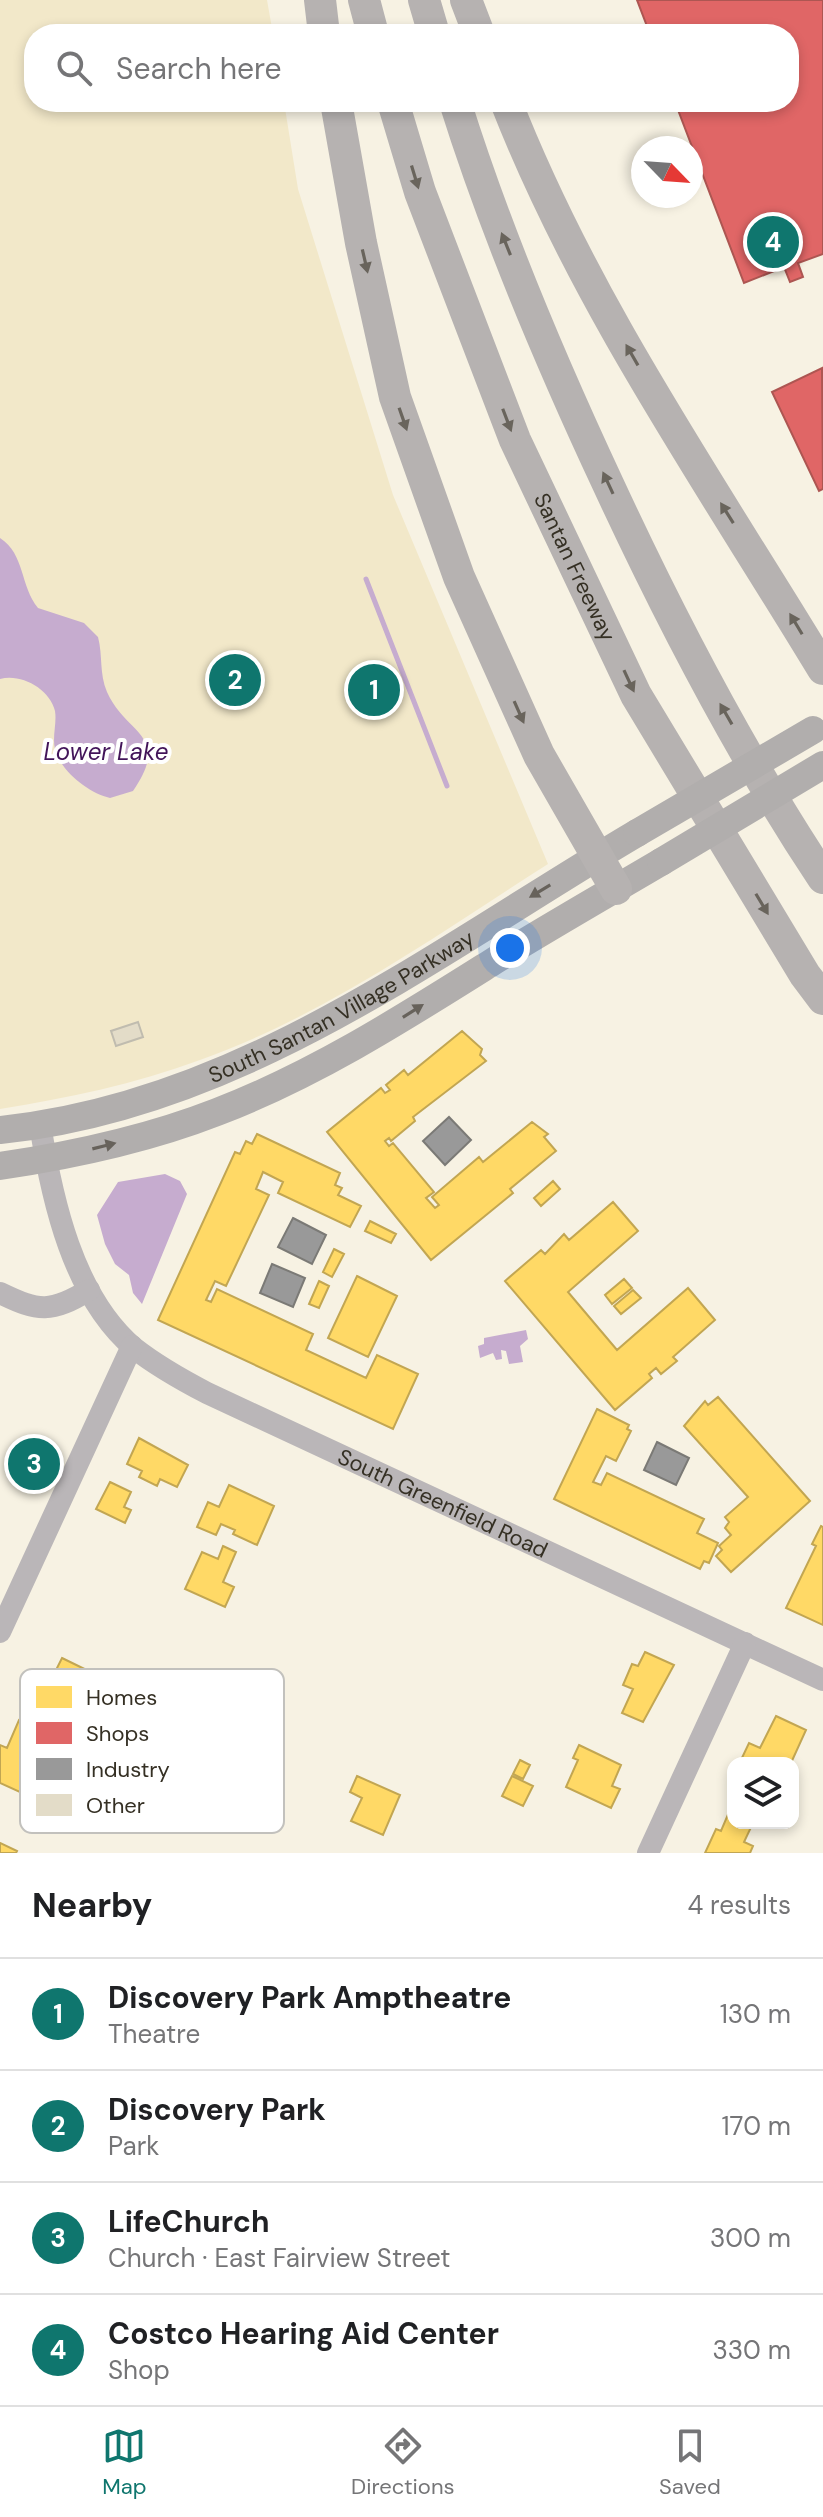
<!DOCTYPE html>
<meta charset="utf-8">
<style>
body{margin:0;font-family:"DM Sans",sans-serif;background:#f6f6f6;color:#202124}
.controls{position:absolute;right:24px;bottom:24px;display:grid;overflow:hidden;border-radius:16px;box-shadow:0 4px 12px #0003}
.controls button{width:72px;height:72px;display:grid;place-items:center;padding:0;border:0;border-bottom:2px solid #e0e0e0;background:#fff;color:#202124;font:40px sans-serif}
.compass{position:absolute;left:631px;top:136px;width:72px;height:72px;border-radius:50%;background:#fff;box-shadow:0 4px 12px #0003;rotate:115deg}
.you{position:absolute;left:510px;top:948px;width:28px;height:28px;margin:-20px;border:6px solid #fff;border-radius:50%;background:#1a73e8;box-shadow:0 0 0 12px #1a73e833}
.badge{display:grid;place-items:center;width:52px;height:52px;border-radius:50%;background:#0f766e;color:#fff;font-size:26px;font-weight:700}
.pin{position:absolute;translate:-50% -50%;border:4px solid #fff;box-shadow:0 2px 8px #0006}
.list{margin:0;padding:0;list-style:none}
h2{display:flex;justify-content:space-between;align-items:center;height:104px;margin:0;padding:0 32px;font-size:34px}
h2 small{font-size:26px;font-weight:400;color:#757577}
.list li{display:grid;grid-template-columns:52px 1fr auto;gap:24px;align-items:center;box-sizing:border-box;height:112px;padding:0 32px;border-top:2px solid #e0e0e0}
.list b{display:block;font-size:30px;white-space:nowrap}
.list p{margin:0;font-size:26px;white-space:nowrap;color:#757577}
.list em{font-size:26px;font-style:normal;color:#757577}
.icon{flex:none;width:44px;height:44px;fill:none;stroke:currentColor;stroke-width:2;stroke-linecap:round;stroke-linejoin:round}
.map{position:relative;flex:none;width:823px;height:1853px;overflow:hidden}
.search{position:absolute;background:#fff;box-shadow:0 4px 12px #0003;left:24px;right:24px;top:24px;height:88px;display:flex;align-items:center;gap:20px;box-sizing:border-box;padding:0 28px;border-radius:32px;color:#757577;font-size:30px}
.sheet{height:552px;background:#fff}
nav{display:flex;justify-content:space-around;align-items:center;box-sizing:border-box;height:112px;border-top:2px solid #e0e0e0;background:#fff;font-size:22px;color:#757577}
nav a{display:grid;justify-items:center;gap:4px}
nav .on{color:#0f766e}
.map>svg:first-child{display:block}
.green{fill:#f2e8c9}
.water{fill:#c6accf}
.homes{fill:#ffd966;stroke:#c2a652;stroke-width:2}
.shops{fill:#e06666;stroke:#ad5652;stroke-width:2}
.industry{fill:#999;stroke:#7b7a76;stroke-width:2}
.lines{fill:none;stroke-linecap:round;stroke-linejoin:round}
.stream{stroke:#c6accf;stroke-width:5}
.building{fill:#e3dcc8;stroke:#c0bcaf;stroke-width:2}
.minor{stroke:#bab6b8;stroke-width:22}
.major{stroke:#b1aead;stroke-width:28}
.highway{stroke:#b6b2b1;stroke-width:32}
.major-bridge{stroke:#b1aead;stroke-width:28}
.oneway{fill:#69645c}
.oneway2{fill:#67625b}
.labels{text-anchor:middle;stroke-width:8;stroke-linejoin:round;paint-order:stroke}
.street-label{font-size:22px;fill:#353024;stroke:#fff}
.water-label{font-size:24px;font-style:italic;fill:#421459;stroke:#fff}
.key{fill:#fff;stroke:#c2c1bd;stroke-width:2}
.key-label{font-size:22px;fill:#353024}
</style>
<div class="map">
<svg width="823" height="1853" viewBox="0 0 823 1853">
<rect width="100%" height="100%" fill="#f7f2e3"/>
<path class="green" d="M0,0H267L273,34H34V102H284L298,189L393,495L548,864C437,935 324,1016 200,1060C135,1084 68,1098 0,1109Z"/>
<path class="water" d="M0,538C25,554 20,586 38,608L84,623L98,637C103,656 99,673 107,692C126,735 172,734 133,791L110,798C89,793 61,772 55,749C52,737 57,723 55,711C50,689 21,673 0,679Z
M165,1174L180,1181L187,1194L142,1304L133,1293L129,1275L115,1264L105,1244L97,1215L118,1182Z
M526,1330L528,1339L520,1346L523,1362L509,1364L506,1351L501,1350L502,1359L496,1360L493,1353L480,1358L478,1346L484,1344V1338Z"/>
<path class="homes" d="M462,1031L482,1049L480,1055L486,1061L413,1117L415,1121L391,1141L389,1138L385,1141L389,1146L393,1143L434,1192L426,1198L435,1208L439,1205L432,1197L479,1157L483,1162L532,1122L548,1134L544,1137L556,1151L510,1189L513,1193L431,1260L327,1132L381,1088L385,1093L390,1090L386,1085L404,1070L408,1075Z
M257,1134L340,1173L335,1185L342,1188L338,1195L361,1206L350,1227L278,1193L283,1182L263,1172L256,1189L269,1195L226,1286L215,1281L206,1300L211,1302L217,1289L313,1334L306,1350L366,1378L377,1355L418,1374L393,1429L158,1320L235,1152L240,1154L246,1141L252,1144Z
M553,1181L560,1189L541,1206L534,1198Z
M613,1202L638,1231L568,1292L617,1350L688,1288L715,1320L673,1357L677,1361L661,1374L656,1368L649,1374L652,1378L615,1410L505,1281L541,1250L545,1254L564,1234L569,1240Z
M370,1221L396,1234L391,1243L365,1231Z
M334,1249L344,1254L332,1277L323,1272Z
M357,1276L397,1296L368,1357L328,1338Z
M624,1279L632,1288L612,1304L605,1295Z
M319,1281L329,1286L319,1308L309,1304Z
M633,1290L641,1298L621,1314L614,1306Z
M718,1397L810,1501L731,1572L716,1556L722,1550L719,1546L731,1535L725,1528L729,1522L725,1517L748,1497L684,1426L705,1401L708,1405Z
M597,1409L629,1425L627,1429L631,1431L616,1461L606,1456L593,1482L601,1485L607,1473L704,1519L697,1533L718,1543L709,1563L704,1561L700,1569L554,1499Z
M139,1438L188,1465L177,1487L160,1479L157,1486L139,1477L142,1471L127,1464Z
M110,1482L131,1492L124,1507L131,1510L125,1523L96,1509Z
M229,1485L274,1506L257,1545L233,1534L235,1530L221,1524L216,1535L197,1527L208,1502L219,1507Z
M821,1526L823,1527V1625L786,1608L816,1546L812,1544Z
M223,1546L236,1552L223,1582L234,1587L225,1607L185,1589L202,1552L218,1559Z
M645,1652L674,1665L643,1722L622,1713L633,1689L623,1685L632,1664L638,1666Z
M62,1658L101,1677L90,1699L51,1680Z
M776,1716L806,1730L791,1763L740,1762L749,1743L760,1748Z
M19,1720L49,1733L43,1746L48,1749L36,1776L31,1773L22,1793L0,1783V1745L7,1748Z
M579,1745L621,1765L612,1786L620,1789L611,1808L566,1787L578,1760L573,1758Z
M520,1760L530,1765L523,1779L513,1774Z
M357,1776L400,1795L383,1835L351,1821L362,1798L350,1792Z
M512,1776L533,1786L523,1806L502,1796Z
M729,1812L733,1814V1823H753L744,1842L753,1846L750,1853H705L716,1829L721,1831Z
M0,1843L17,1851L16,1853H0Z"/>
<path class="shops" d="M637,0H823V254L798,263L803,277L790,282L784,267L744,283L675,102H789V34H650Z
M822,368L823,489L819,491L772,392Z"/>
<path class="industry" d="M449,1117L471,1140L445,1165L423,1141Z
M293,1218L326,1235L312,1264L278,1247Z
M272,1264L305,1278L293,1307L260,1293Z
M657,1442L689,1458L676,1485L644,1470Z"/>
<g class="lines">
<path class="stream" d="M366,579L447,786"/>
</g>
<path class="building" d="M138,1022L143,1037L116,1046L111,1031Z"/>
<g class="lines">
<g class="minor">
<path id="s1" d="M40,1124C52,1200 73,1296 134,1348C157,1366 182,1380 207,1393L823,1680"/>
<path d="M0,1293C39,1312 51,1313 89,1290"/>
<path d="M0,1632L132,1346"/>
<path d="M648,1853L745,1643"/>
</g>
<g class="major">
<path id="s2" d="M0,1130C240,1106 437,951 637,833"/>
<path d="M0,1166C74,1155 148,1139 217,1112C316,1074 405,1017 494,961C549,927 605,895 661,862"/>
</g>
<g class="highway">
<path d="M320,0L324,34"/>
<path d="M364,0L373,34"/>
<path d="M424,0L434,34"/>
<path d="M466,0L479,34"/>
<path d="M336,102L361,243L395,397L459,577L539,755L616,889"/>
<path id="s3" d="M393,102L420,192L515,440L636,695L805,975L823,999"/>
<path d="M455,102C496,233 550,360 608,484C671,620 740,753 823,878"/>
<path d="M506,102C585,304 711,484 823,669"/>
</g>
<path class="major-bridge" d="M637,833L813,730
M661,862L823,765"/>
</g>
<defs><path id="oneway-solid" d="M-6-.8H1V-3.2L6.5 0L1 3.2V.8H-6Z" transform="scale(2)"/></defs>
<g class="oneway">
<use href="#oneway-solid" transform="translate(415 177) rotate(73)"/>
<use href="#oneway-solid" transform="translate(506 244) rotate(-112)"/>
<use href="#oneway-solid" transform="translate(365 261) rotate(77)"/>
<use href="#oneway-solid" transform="translate(632 355) rotate(-120)"/>
<use href="#oneway-solid" transform="translate(403 419) rotate(71)"/>
<use href="#oneway-solid" transform="translate(507 420) rotate(69)"/>
<use href="#oneway-solid" transform="translate(608 483) rotate(-115)"/>
<use href="#oneway-solid" transform="translate(727 513) rotate(-122)"/>
<use href="#oneway-solid" transform="translate(796 624) rotate(-121)"/>
<use href="#oneway-solid" transform="translate(629 681) rotate(65)"/>
<use href="#oneway-solid" transform="translate(519 712) rotate(66)"/>
<use href="#oneway-solid" transform="translate(726 714) rotate(-120)"/>
<use href="#oneway-solid" transform="translate(762 904) rotate(59)"/>
</g>
<g class="oneway2">
<use href="#oneway-solid" transform="translate(540 891) rotate(149)"/>
<use href="#oneway-solid" transform="translate(413 1011) rotate(-32)"/>
<use href="#oneway-solid" transform="translate(104 1146) rotate(-14)"/>
</g>
<g class="labels">
<g class="street-label">
<text dy="8" stroke="none"><textPath href="#s3" startOffset="500">Santan Freeway</textPath></text>
<text dy="8" stroke="none"><textPath href="#s2" startOffset="366">South Santan Village Parkway</textPath></text>
<text dy="8" stroke="none"><textPath href="#s1" startOffset="594">South Greenfield Road</textPath></text>
</g>
<g class="water-label">
<text x="106" y="760">Lower Lake</text>
</g>
</g>
<rect x="20" y="1669" width="264" height="164" rx="12" class="key"/>
<rect x="36" y="1686" width="36" height="22" fill="#ffd966"/>
<rect x="36" y="1722" width="36" height="22" fill="#e06666"/>
<rect x="36" y="1758" width="36" height="22" fill="#999"/>
<rect x="36" y="1794" width="36" height="22" fill="#e3dcc8"/>
<g class="key-label">
<text x="86" y="1705">Homes</text>
<text x="86" y="1741">Shops</text>
<text x="86" y="1777">Industry</text>
<text x="86" y="1813">Other</text>
</g>
</svg>
<div class="controls">
<button><svg class="icon" aria-label="layers" viewBox="0 0 24 24"><path d="M12 4l9 5-9 5-9-5zM3 14l9 5 9-5"/></svg></button>
</div>
<svg class="compass" viewBox="-18 -18 36 36"><path d="M0-13l5 13h-10z" fill="#e53935"/><path d="M0 13l5-13h-10z" fill="#757577"/></svg>
<div class="you"></div>
<div class="pin badge" style="left:374px;top:690px">1</div>
<div class="pin badge" style="left:235px;top:680px">2</div>
<div class="pin badge" style="left:34px;top:1464px">3</div>
<div class="pin badge" style="left:773px;top:242px">4</div>
<div class="search"><svg class="icon" aria-label="search" viewBox="0 0 24 24"><circle cx="10" cy="10" r="6"/><path d="M15 15l6 6"/></svg>Search here</div>
</div>
<section class="sheet">
<h2>Nearby<small>4 results</small></h2>
<ul class="list">
<li><span class="badge">1</span><div><b>Discovery Park Amptheatre</b><p>Theatre</p></div><em>130 m</em></li>
<li><span class="badge">2</span><div><b>Discovery Park</b><p>Park</p></div><em>170 m</em></li>
<li><span class="badge">3</span><div><b>LifeChurch</b><p>Church · East Fairview Street</p></div><em>300 m</em></li>
<li><span class="badge">4</span><div><b>Costco Hearing Aid Center</b><p>Shop</p></div><em>330 m</em></li>
</ul>
</section>
<nav>
<a class="on"><svg class="icon" aria-label="map" viewBox="0 0 24 24"><path d="M3 6l6-2 6 2 6-2v14l-6 2-6-2-6 2zM9 4v14M15 6v14"/></svg>Map</a>
<a><svg class="icon" aria-label="directions" viewBox="0 0 24 24"><path d="M12 3l9 9-9 9-9-9zM9 14v-3h6M13 9l2 2-2 2"/></svg>Directions</a>
<a><svg class="icon" aria-label="saved" viewBox="0 0 24 24"><path d="M7 4h10v16l-5-4-5 4z"/></svg>Saved</a>
</nav>
